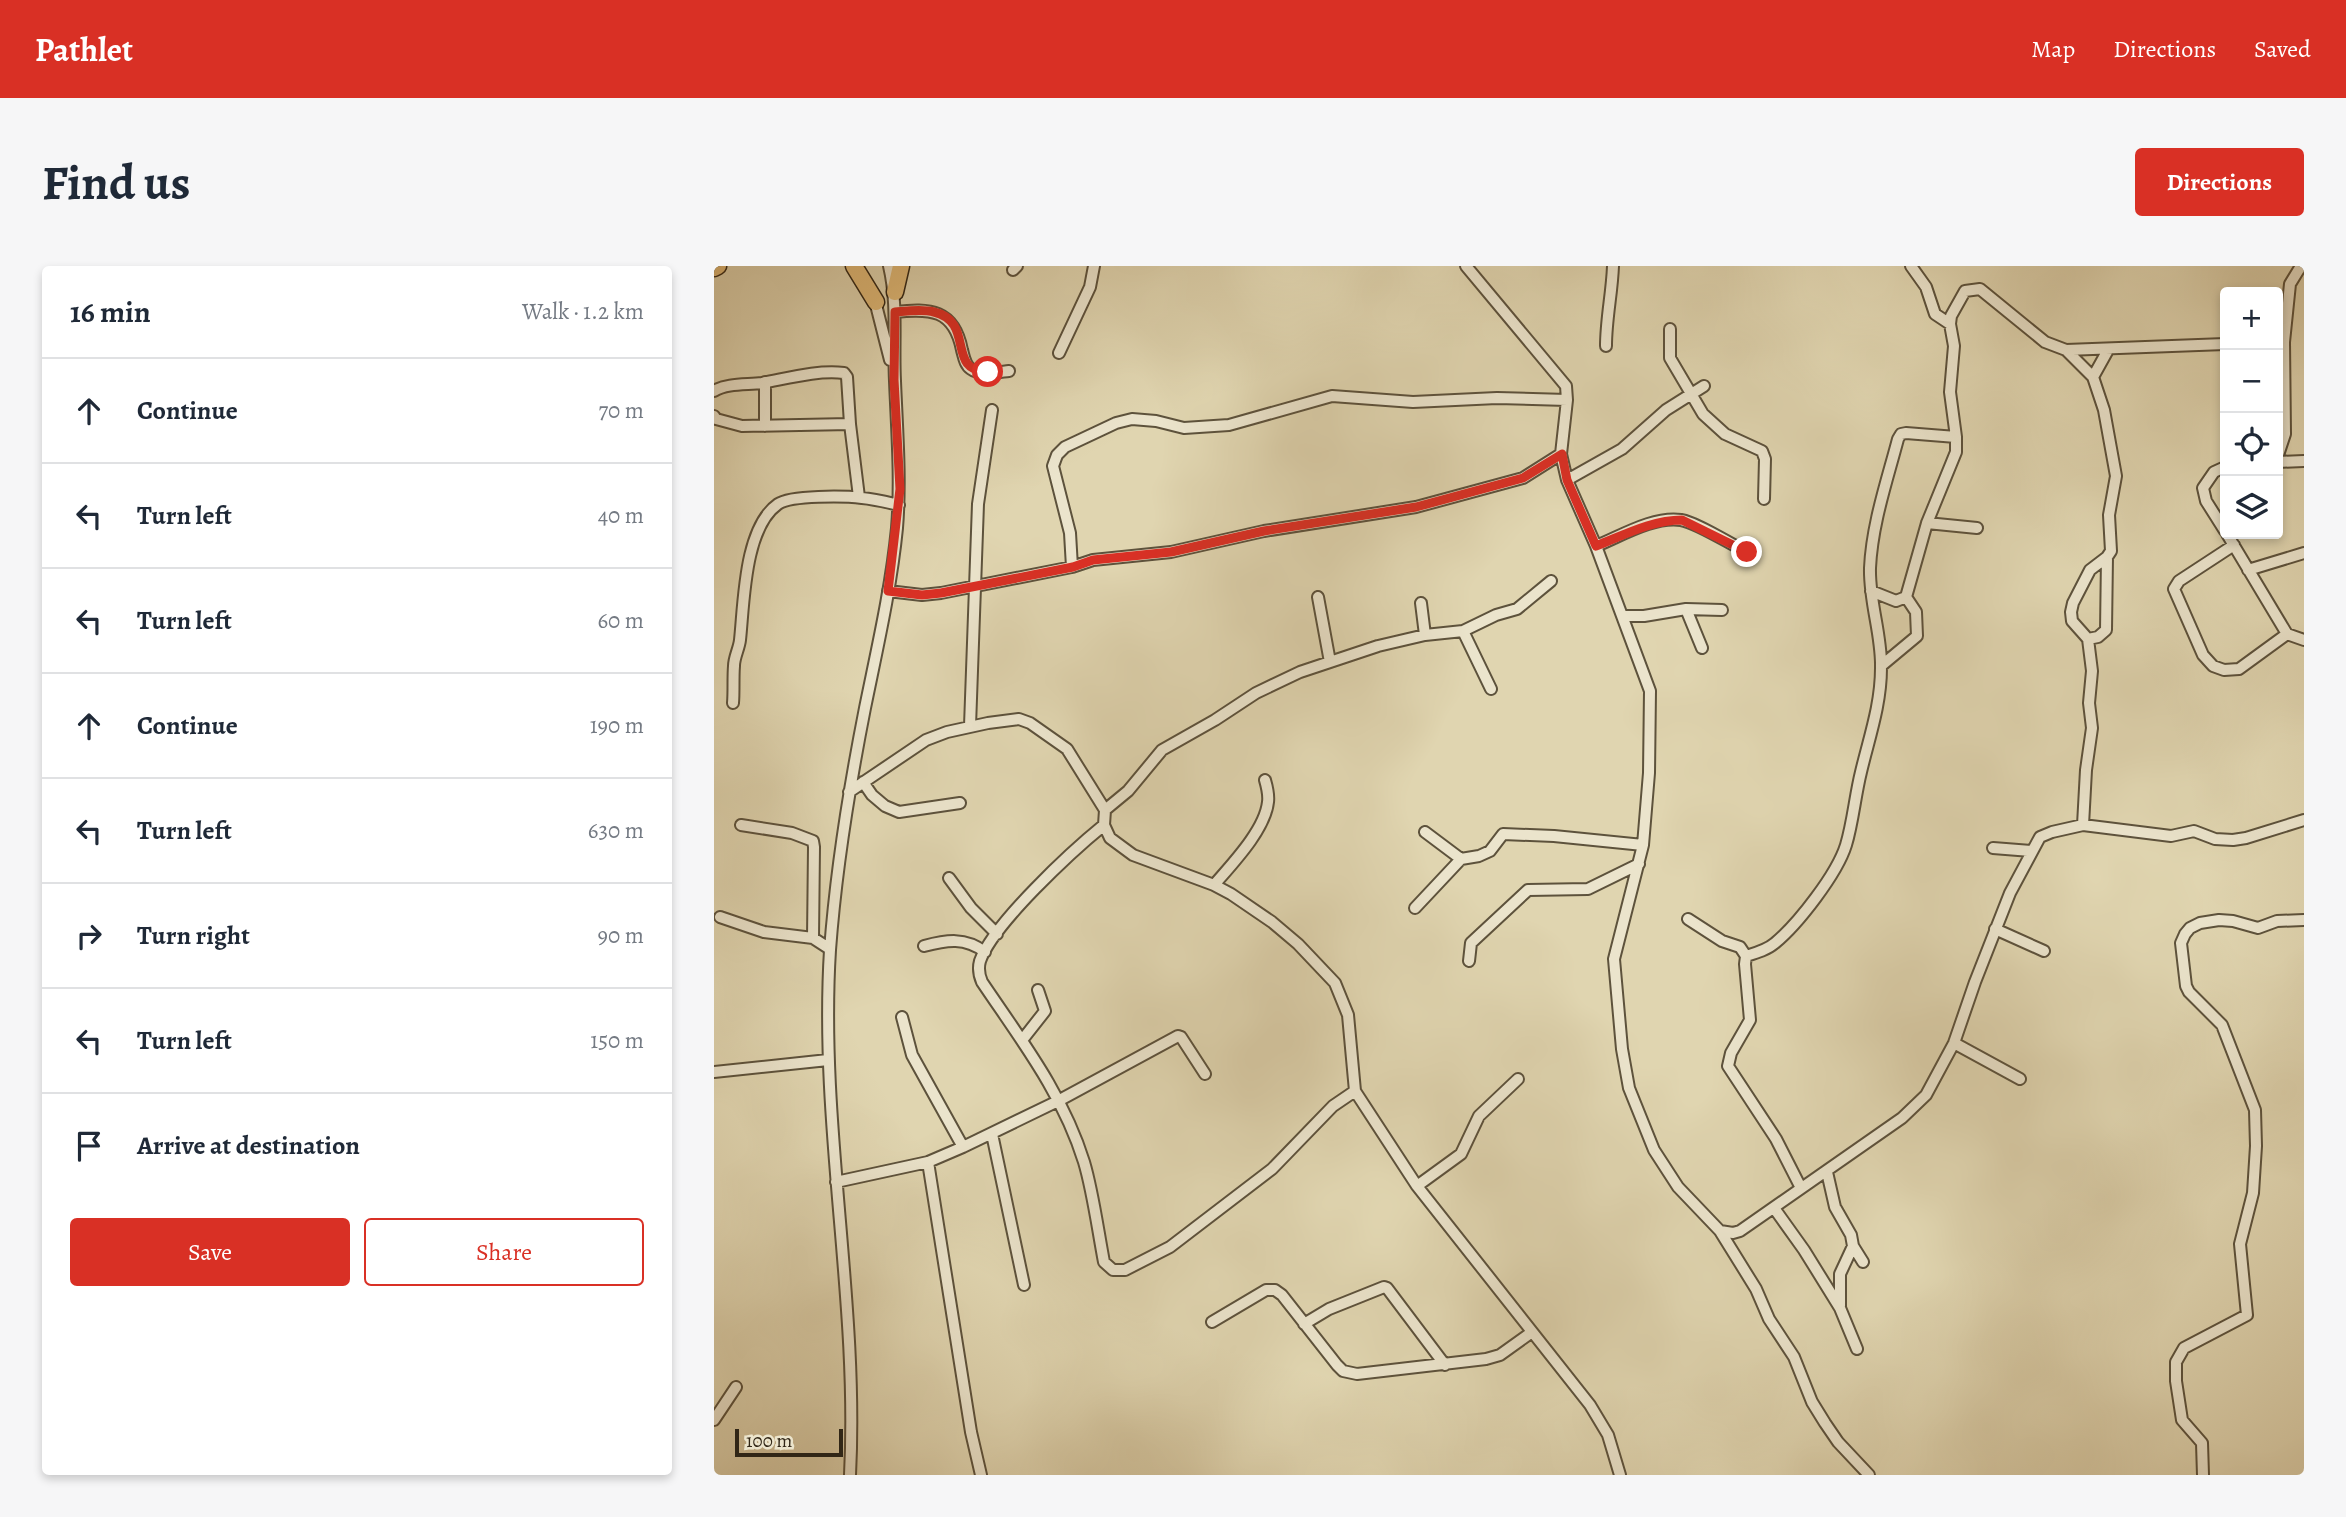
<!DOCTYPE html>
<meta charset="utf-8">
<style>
body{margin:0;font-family:Alegreya,serif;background:#f6f6f7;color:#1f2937}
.controls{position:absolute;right:21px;top:21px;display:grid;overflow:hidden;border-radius:7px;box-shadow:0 4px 10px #0003}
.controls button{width:63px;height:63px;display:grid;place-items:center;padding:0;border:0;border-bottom:2px solid #e0e1e3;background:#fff;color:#1f2937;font:35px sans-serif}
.scale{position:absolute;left:21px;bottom:18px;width:108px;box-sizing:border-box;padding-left:7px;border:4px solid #312616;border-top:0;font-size:19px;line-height:24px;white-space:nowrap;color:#312616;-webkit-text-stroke:5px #ebe4cc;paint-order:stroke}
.stop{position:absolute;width:21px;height:21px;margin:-16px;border:5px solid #d93025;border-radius:50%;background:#fff}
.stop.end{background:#d93025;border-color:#fff;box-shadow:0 2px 7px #0008}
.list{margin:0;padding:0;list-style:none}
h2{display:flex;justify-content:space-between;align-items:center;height:91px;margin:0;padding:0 28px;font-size:30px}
h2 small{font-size:23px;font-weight:400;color:#747a83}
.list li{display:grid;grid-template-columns:46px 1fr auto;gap:21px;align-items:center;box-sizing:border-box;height:105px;padding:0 28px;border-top:2px solid #e0e1e3}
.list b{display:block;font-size:26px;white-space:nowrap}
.list em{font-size:23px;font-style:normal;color:#747a83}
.actions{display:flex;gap:14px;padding:21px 28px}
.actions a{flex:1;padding:16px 0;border:2px solid #d93025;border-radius:7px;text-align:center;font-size:24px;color:#d93025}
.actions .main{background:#d93025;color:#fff}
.icon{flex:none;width:38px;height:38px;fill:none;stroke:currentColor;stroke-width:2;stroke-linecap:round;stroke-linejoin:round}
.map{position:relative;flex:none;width:1590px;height:1209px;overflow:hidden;border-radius:7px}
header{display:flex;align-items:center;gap:42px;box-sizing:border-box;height:98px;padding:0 35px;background:#d93025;color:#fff}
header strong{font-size:33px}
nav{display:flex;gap:38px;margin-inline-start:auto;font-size:24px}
.intro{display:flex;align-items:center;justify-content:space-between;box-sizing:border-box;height:168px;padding:0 42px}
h1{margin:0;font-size:49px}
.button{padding:18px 32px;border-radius:7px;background:#d93025;color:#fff;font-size:24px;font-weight:700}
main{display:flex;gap:42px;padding:0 42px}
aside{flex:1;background:#fff;border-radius:7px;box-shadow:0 4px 10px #0003}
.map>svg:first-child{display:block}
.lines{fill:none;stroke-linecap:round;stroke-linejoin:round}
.minor-casing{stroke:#5d523c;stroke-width:14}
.highway-casing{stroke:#312616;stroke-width:19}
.minor{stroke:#ebe4cc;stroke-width:10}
.highway{stroke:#e0ba78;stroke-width:16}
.route{stroke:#d93025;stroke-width:9}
</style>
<header>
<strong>Pathlet</strong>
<nav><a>Map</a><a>Directions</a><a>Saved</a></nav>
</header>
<div class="intro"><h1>Find us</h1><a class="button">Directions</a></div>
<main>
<aside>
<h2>16 min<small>Walk · 1.2 km</small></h2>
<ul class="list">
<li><svg class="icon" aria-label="ahead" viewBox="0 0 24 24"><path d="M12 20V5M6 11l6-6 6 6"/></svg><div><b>Continue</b></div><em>70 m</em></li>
<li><svg class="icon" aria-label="left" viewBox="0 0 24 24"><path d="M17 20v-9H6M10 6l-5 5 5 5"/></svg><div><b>Turn left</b></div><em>40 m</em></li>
<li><svg class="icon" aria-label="left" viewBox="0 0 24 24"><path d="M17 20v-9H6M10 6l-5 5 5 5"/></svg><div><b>Turn left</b></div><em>60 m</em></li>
<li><svg class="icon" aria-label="ahead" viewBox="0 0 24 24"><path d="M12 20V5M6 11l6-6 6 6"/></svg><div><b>Continue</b></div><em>190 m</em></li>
<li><svg class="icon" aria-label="left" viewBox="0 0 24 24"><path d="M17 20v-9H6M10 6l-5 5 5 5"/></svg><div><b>Turn left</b></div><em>630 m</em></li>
<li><svg class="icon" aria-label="right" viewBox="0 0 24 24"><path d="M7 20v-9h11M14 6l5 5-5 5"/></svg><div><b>Turn right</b></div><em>90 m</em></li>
<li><svg class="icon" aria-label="left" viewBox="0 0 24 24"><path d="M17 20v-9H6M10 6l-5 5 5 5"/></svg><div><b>Turn left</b></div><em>150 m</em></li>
<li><svg class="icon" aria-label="arrive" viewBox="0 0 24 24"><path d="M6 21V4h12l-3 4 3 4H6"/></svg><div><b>Arrive at destination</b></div></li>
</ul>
<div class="actions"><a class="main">Save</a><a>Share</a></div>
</aside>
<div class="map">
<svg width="1590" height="1209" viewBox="0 0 1590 1209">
<rect width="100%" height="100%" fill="#e0d5b0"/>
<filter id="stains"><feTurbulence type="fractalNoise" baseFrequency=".00286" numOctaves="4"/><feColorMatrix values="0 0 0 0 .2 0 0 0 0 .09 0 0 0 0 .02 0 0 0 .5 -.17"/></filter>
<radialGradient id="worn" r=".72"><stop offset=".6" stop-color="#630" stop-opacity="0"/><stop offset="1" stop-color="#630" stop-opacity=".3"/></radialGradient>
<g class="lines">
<defs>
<path id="minor" d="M1197,0L1212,21L1221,48L1236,58
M299,4L303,0
M160,31L176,94
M181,46C216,42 240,43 248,84C250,91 251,99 257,103C266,110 285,106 295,105
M956,63V92L989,148L1011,168L1048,185L1051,193L1050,233
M1565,76H1570L1576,18L1587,0
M892,80C892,53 898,27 899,0
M1352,84L1379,111L1390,144L1402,210L1395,249L1397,285L1393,291L1392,364L1384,371L1374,373
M345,87L376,21L380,0
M1379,111L1394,84
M51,116V160
M0,125C13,117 33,119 48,117C75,112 103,104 130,107L133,111L136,158
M0,150L2,153L28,160L136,158L145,231
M847,188L853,214L882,280L936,425L935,507L929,579L900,693L908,783L915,822L940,884L964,921L1006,965L1019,967L1026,965L1188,852L1212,829L1240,777L1261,716L1296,627L1326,571L1338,566L1369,559L1457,570L1480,565L1501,573L1519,574L1532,572L1590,554
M1564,189L1571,168L1570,76
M1564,196L1590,195
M1511,201L1500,206L1489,222L1492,235L1511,265
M853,214L908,183L952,144L990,120
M1213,257L1263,262
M1513,268L1573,368L1590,374
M1520,279L1465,315L1460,323L1489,389L1499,400L1510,404L1525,403L1573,368
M882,280C907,270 939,250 967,254C984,257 1016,278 1033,286
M358,301L356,267L339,200L343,189L351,181L402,157L418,153L442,155L470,162L515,159L618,130L699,136L783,132L853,134
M1534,304L1590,287
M174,325L208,329L227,327L358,301L379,294L457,286L550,265L702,241L809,212L847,188L853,134L852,120L752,0
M1157,325L1182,335L1192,331L1213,257L1242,186V171L1236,126L1240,80L1236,58L1237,50L1251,25L1266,23L1331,76L1352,84L1511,78
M604,331L616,396
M707,337L711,369
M972,343L988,382
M909,350H930L972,343L1008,344
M749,365L777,423
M1167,400L1203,370L1202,346L1192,331
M19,437C20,425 19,412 20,400C20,391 25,383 26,374C30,337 30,262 64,238C77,229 131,230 148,232C160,233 172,236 185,239
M256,460L264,238L278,144
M149,516L158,529L171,540L185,546L246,537
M135,526L212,474L233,466L274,457L305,453L316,457L353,483L391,544L390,559L396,572L419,589L500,619L517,628L558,656L584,678L621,717L634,749L641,825L703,920L876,1139L894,1169L906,1209
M391,544L414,525L448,484L501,454L542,427L586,406L664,380L711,369L749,365L782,349L803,343L837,315
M27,559L78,567L99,575L100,581L99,672L116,683
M390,559C358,585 279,658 266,695C264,702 265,709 268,716C307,774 349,828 370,896C379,926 384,965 390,996L399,1004H411L456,981L558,903L619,840L641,825
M1369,559L1372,504L1378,462L1375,437L1378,405L1374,373L1358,355L1357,346L1359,337L1376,304L1393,291
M711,566L747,593
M1279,582L1317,585
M235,612L257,642L283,668
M500,619C518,598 551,564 554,536C555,529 553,521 551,514
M701,642L747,593L765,590L776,585L789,568L840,570L929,579
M6,651L50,666L99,672
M974,653L1008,675L1026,681L1032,690L1031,698L1036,754L1017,787L1014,800L1062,873L1087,922
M1281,663L1330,685
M210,680C233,674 251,671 271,686
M1032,690C1042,687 1053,684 1061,677C1084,658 1123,608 1132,579C1139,556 1141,530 1147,506C1155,472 1167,439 1167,402C1168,369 1155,336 1156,302C1158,258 1173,215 1184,173L1187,168L1192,167L1242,171
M755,695L757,677L814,624L874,623L925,598
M188,751L198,789L249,881
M309,773L331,745L324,724
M1240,777L1306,813
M0,806L114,794
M278,868L310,1019
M214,896L257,1166L267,1209
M1113,906L1121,941L1137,969L1139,980L1149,996
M122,916L214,896L249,881L344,835L464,770L467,771L491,808
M703,920L747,888L765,850L804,813
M1060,942L1090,984L1126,1042L1143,1083
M1006,965L1042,1023L1055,1053L1080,1091L1098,1136L1111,1157L1124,1176L1155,1209
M1126,1040V1008L1139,980
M498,1056L552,1024H561L568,1029L623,1099L629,1105L643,1108L772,1093L786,1089L818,1066
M590,1058L615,1043L670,1021L673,1022L731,1099
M0,1154L22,1121
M136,1209C145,1034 105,860 116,684C122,603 135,523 151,442C163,383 177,323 183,262C187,213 183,165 181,115C179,76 184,38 175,0
M1489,1209L1488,1177L1468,1154L1462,1115V1096L1470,1082L1533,1049L1526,978L1539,927L1542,880L1541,844L1508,759L1475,726L1472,720L1467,677L1471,668L1476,662L1486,657L1505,654L1519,655L1544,662L1563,655L1590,654"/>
<path id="highway" d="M140,0L162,36
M0,2L4,0
M181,26L187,0"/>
</defs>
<use href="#minor" class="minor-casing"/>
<use href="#highway" class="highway-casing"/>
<use href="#minor" class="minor"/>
<use href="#highway" class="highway"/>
</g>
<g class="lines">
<path class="route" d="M274,106C231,105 262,56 220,46C208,43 194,45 181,46L180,114L186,223L174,325L208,329L227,327L359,301L379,294L457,286L550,265L702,241L809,212L848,188L853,214L882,280C910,269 938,254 968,254L1033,286"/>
</g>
<rect width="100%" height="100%" filter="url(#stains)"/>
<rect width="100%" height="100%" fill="url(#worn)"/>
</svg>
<div class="controls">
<button>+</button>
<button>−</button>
<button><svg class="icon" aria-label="locate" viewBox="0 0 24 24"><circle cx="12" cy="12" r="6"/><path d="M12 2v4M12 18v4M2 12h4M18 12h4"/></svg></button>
<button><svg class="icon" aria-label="layers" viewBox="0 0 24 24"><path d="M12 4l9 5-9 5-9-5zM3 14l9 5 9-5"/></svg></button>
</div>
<div class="scale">100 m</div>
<div class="stop" style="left:274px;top:106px"></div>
<div class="stop end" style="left:1033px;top:286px"></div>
</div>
</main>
